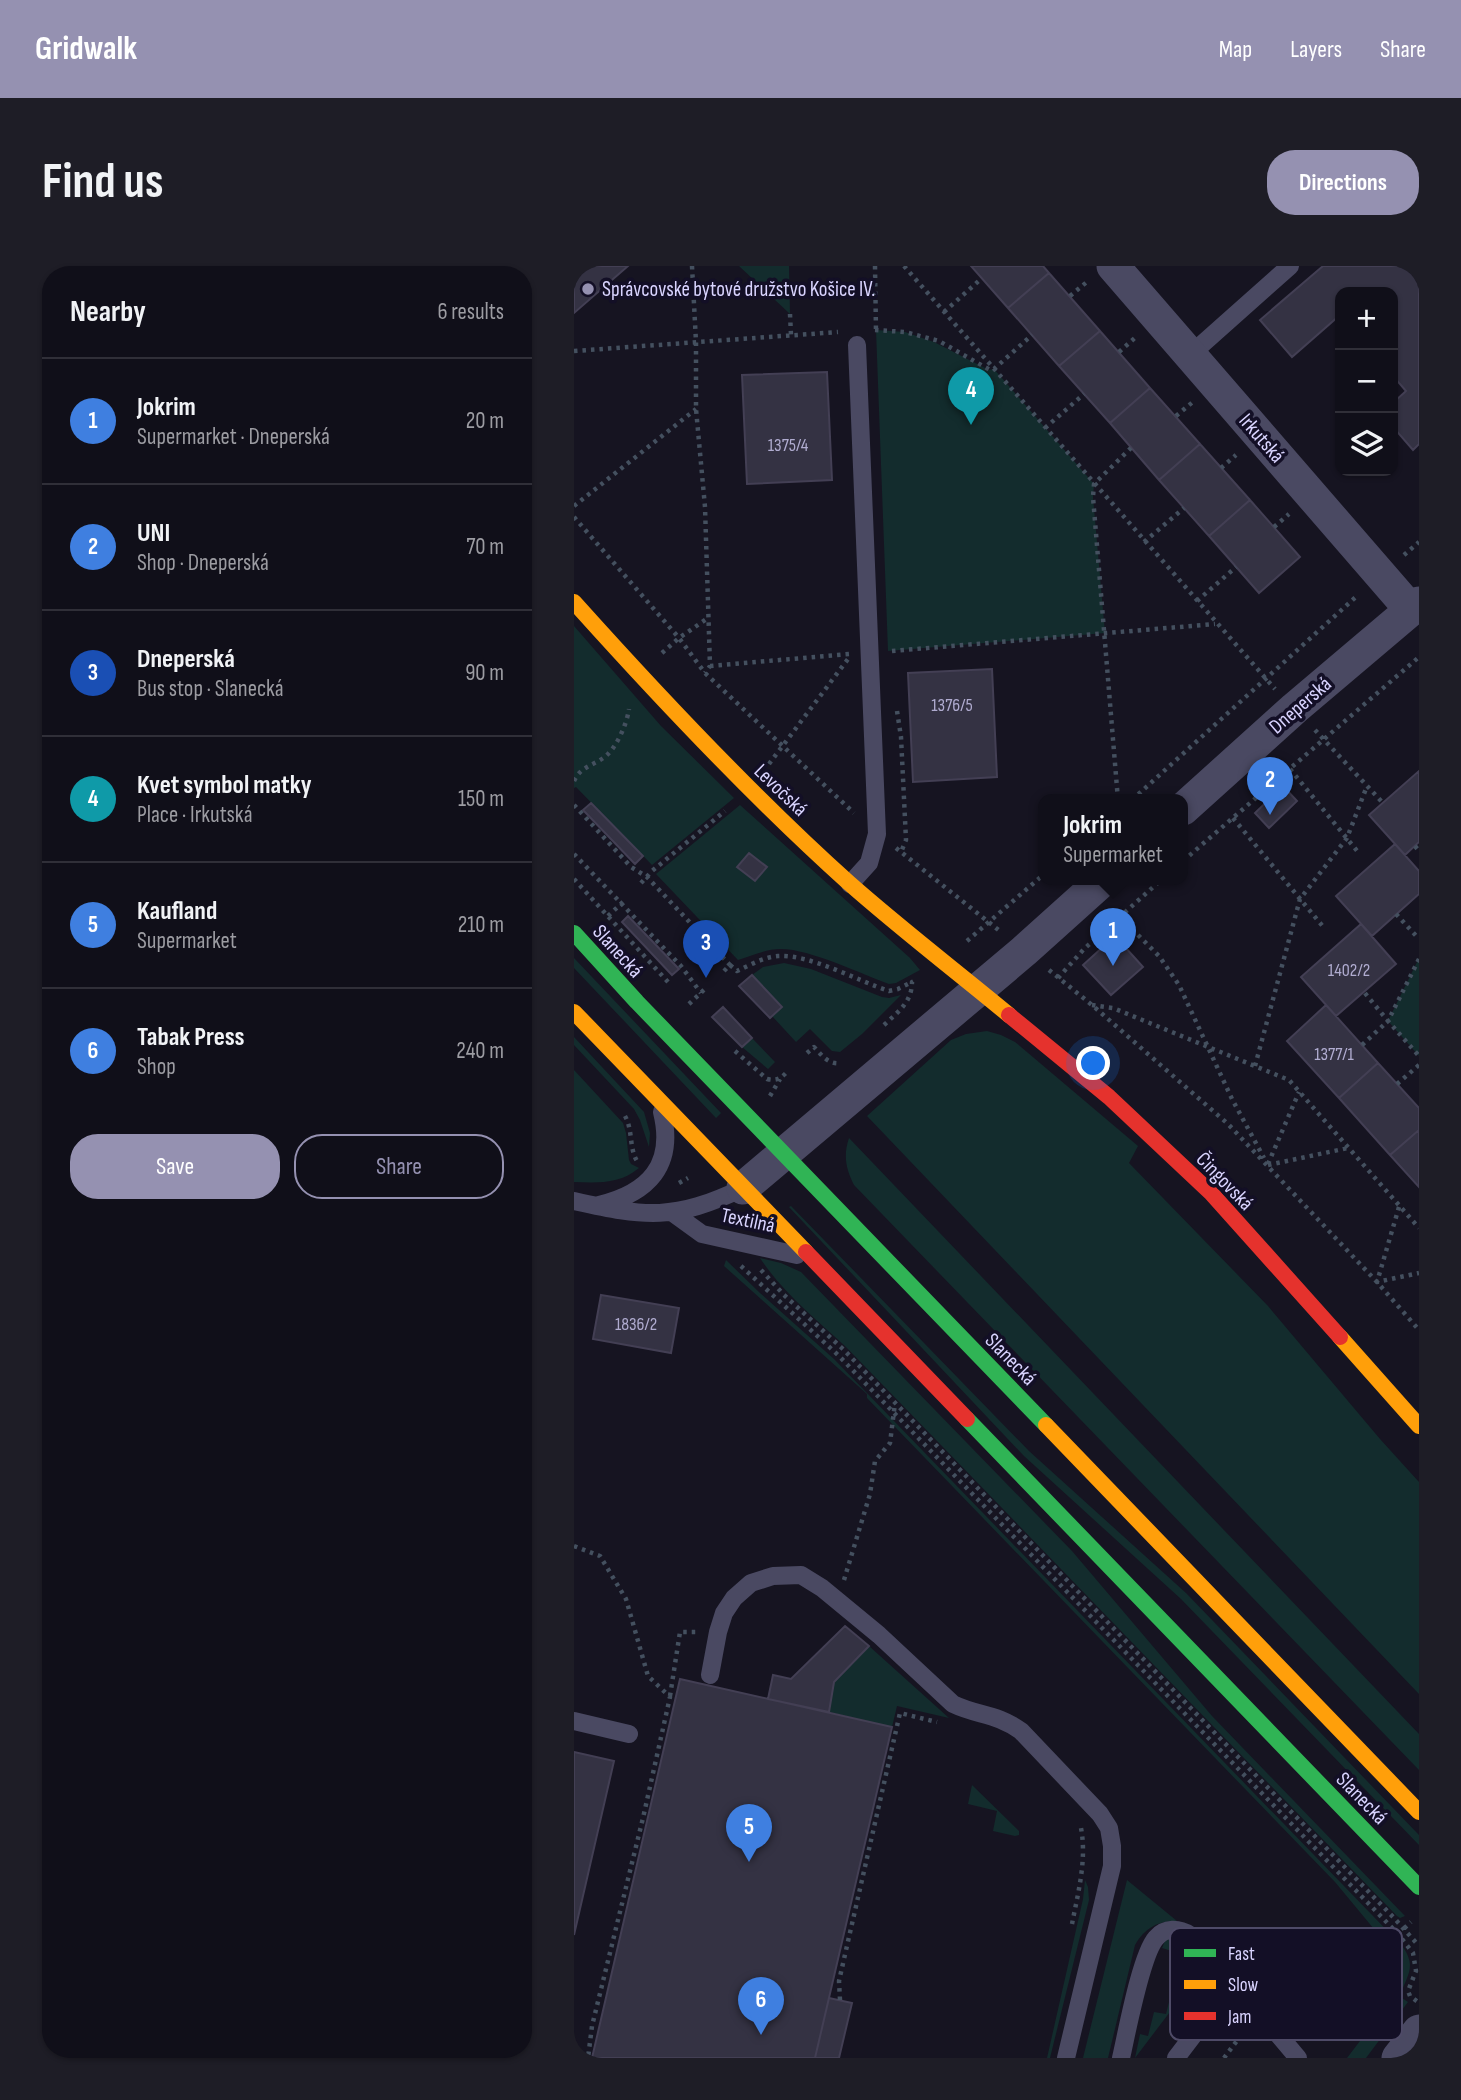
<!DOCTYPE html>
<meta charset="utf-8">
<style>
body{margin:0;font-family:"Sofia Sans Condensed",sans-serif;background:#1e1d26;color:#f1f3f6}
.controls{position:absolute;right:21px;top:21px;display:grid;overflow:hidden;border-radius:14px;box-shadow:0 2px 5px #0004}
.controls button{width:63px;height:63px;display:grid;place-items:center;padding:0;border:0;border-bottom:2px solid #302f38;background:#100f19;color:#f1f3f6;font:35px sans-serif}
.you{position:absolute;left:520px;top:798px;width:24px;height:24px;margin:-18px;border:5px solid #fff;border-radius:50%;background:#1a73e8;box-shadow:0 0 0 10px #1a73e833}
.badge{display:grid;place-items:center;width:46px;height:46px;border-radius:50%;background:#9591b1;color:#fff;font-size:23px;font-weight:700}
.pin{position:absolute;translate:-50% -58px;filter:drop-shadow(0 2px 4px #0008)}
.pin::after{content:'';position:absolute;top:37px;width:24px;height:21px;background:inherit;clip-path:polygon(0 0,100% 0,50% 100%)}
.popup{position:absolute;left:464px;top:528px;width:150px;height:91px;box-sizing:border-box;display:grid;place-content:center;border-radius:14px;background:#100f19;filter:drop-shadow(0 2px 5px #0005);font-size:23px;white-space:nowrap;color:#9c9ca2}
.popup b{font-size:26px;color:#f1f3f6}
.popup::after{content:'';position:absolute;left:50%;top:100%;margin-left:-14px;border:14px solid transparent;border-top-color:#100f19}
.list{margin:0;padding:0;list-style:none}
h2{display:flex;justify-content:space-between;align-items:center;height:91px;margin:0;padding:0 28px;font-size:30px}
h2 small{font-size:23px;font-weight:400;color:#9c9ca2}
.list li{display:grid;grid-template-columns:46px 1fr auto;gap:21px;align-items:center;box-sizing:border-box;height:126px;padding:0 28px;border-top:2px solid #302f38}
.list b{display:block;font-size:26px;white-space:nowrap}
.list p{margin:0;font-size:23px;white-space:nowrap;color:#9c9ca2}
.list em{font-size:23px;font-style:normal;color:#9c9ca2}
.actions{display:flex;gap:14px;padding:21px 28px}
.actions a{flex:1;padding:16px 0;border:2px solid #9591b1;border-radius:28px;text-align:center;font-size:24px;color:#9591b1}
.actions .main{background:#9591b1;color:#fff}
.icon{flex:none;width:38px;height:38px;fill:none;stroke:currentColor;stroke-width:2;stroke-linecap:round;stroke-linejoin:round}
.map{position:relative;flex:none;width:845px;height:1792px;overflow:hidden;border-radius:28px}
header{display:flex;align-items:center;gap:42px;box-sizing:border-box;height:98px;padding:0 35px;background:#9591b1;color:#fff}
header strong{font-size:33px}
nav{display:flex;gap:38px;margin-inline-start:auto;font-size:24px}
.intro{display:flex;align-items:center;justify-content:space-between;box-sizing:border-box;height:168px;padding:0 42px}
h1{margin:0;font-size:49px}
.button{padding:18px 32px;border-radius:28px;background:#9591b1;color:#fff;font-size:24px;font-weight:700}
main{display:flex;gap:42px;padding:0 42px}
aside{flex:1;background:#100f19;border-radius:28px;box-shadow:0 2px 5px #0004}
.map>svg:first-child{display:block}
.green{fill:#132c2d}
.building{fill:#343243;stroke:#433f54;stroke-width:2}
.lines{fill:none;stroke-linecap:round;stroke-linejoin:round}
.path{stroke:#44505f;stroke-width:4.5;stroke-dasharray:3.5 5;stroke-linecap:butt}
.lane{stroke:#4a4962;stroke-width:18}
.street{stroke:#4a4962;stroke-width:33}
.fast{stroke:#30b455;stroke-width:16}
.slow{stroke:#ff9f0a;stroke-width:16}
.jam{stroke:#e5322d;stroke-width:16}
.poi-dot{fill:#9591b1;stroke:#130f26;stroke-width:2.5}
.labels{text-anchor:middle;stroke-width:7;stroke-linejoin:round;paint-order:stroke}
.number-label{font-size:18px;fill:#b0acd0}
.poi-label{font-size:21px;fill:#d9d4ff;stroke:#130f26;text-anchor:start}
.street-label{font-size:21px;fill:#d9d4ff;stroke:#130f26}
.key{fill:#130f26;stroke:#4e4a67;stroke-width:2}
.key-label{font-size:19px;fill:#d9d4ff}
</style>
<header>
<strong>Gridwalk</strong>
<nav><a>Map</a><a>Layers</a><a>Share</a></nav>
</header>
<div class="intro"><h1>Find us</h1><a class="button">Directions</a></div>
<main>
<aside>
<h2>Nearby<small>6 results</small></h2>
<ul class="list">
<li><span class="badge" style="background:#3f7fe0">1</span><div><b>Jokrim</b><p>Supermarket · Dneperská</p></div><em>20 m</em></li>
<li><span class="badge" style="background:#3f7fe0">2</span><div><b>UNI</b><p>Shop · Dneperská</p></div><em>70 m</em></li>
<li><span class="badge" style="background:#1a4fb4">3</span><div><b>Dneperská</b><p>Bus stop · Slanecká</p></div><em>90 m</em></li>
<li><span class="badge" style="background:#0f9aa8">4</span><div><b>Kvet symbol matky</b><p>Place · Irkutská</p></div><em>150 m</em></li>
<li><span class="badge" style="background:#3f7fe0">5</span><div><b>Kaufland</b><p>Supermarket</p></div><em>210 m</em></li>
<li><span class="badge" style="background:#3f7fe0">6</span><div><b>Tabak Press</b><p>Shop</p></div><em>240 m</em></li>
</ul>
<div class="actions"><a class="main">Save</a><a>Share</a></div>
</aside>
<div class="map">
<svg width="845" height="1792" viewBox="0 0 845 1792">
<rect width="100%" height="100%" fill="#161421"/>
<path class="green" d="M165,0H215L216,48Z
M302,64L331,66L360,76L415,104L420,103L520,218L519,231L531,367L314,385Z
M0,360L87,460L160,532L78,599L2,521L0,522Z
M166,539L336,692L346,704L322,717L315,718C288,708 233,682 206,683C193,683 177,690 164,694L82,608Z
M0,692L147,847L142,852L0,702Z
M845,692V790L814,755Z
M210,697L237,703L308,731L315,732L327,729L288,768L266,786L258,785L236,763L222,776L198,750L208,740L178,709L189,701Z
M413,765L427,769L441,776L564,880L555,897L694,1040L806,1173L845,1216V1428L293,850L377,774L392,768Z
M0,771L70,846L76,867L75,881L66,854L60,843L0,779Z
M178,772L201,796L194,803L168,781Z
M0,804L49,857L52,867L55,894L57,898L65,902C46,918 24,917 0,916Z
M275,872L845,1468V1504L280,919C272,903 269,890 275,872Z
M217,940L455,1185L612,1327L845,1569V1579L607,1333L450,1190L215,941Z
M186,992L207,997L227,1006L498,1285L638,1450L831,1650L826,1652L823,1650L272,1081C242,1053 209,1027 186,992Z
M152,994L186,1027L260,1093L829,1681C842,1700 834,1708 827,1727L828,1732L834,1736L792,1792H773C796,1761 823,1733 824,1692L761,1616L293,1132V1128L150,1000Z
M295,1380L375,1452L323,1440L318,1461L255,1446L260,1416Z
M398,1519L445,1565V1569L441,1570L419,1565L423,1545L394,1538Z
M511,1614L514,1621L515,1634L476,1792H473L509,1633Z
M553,1614L603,1655C583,1655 571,1662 561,1679L534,1792H509Z
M596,1671L609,1672L642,1711L643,1715L640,1721L624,1709L561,1792L566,1768L574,1770L580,1746L592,1748L607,1688L588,1682L591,1675Z"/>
<path class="building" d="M0,0H54L0,47Z
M397,0H469L475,7L434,42Z
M749,0H845V178L839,184L819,161V137L832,125L819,110V26H766V49L718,91L686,54Z
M475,7L526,65L485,100L434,42Z
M526,65L576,122L536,157L485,100Z
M253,106L258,214L173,218L168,109Z
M576,122L626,178L585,214L536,157Z
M626,178L676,234L635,270L585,214Z
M676,234L726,291L685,327L635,270Z
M418,403L423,511L339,516L334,407Z
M845,505V576L831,589L795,549Z
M709,520L723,535L695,562L681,547Z
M17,537L69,590L61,598L9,544Z
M821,578L845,605V628L798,670L762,630Z
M175,587L193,601L181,615L163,601Z
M54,650L105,703L98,709L48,656Z
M787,658L822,698L762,750L727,711Z
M541,670L569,701L537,729L509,699Z
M178,709L208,741L196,752L165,720Z
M752,739L804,797L765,832L713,775Z
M149,741L178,772L168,781L138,751Z
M804,797L845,842V864L816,889L765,832Z
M845,864V921L816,889Z
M27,1029L105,1042L97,1087L19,1073Z
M271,1360L295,1380L260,1416L255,1446L194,1433L199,1409L217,1413Z
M106,1413L318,1461L241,1792H18Z
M0,1486L40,1495L0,1669Z
M255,1732L278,1737L265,1792H241Z"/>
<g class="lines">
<path class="path" d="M118,0L122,76V143L131,241L136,400L131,407
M301,0L302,66
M330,0L701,423
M496,30L514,15
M370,46L408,12
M216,48L217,69
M301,64L331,66L365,75L416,104L420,103L458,69
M0,85L264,66
M545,86L563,70
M602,150L620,135
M471,162L510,128
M647,202L662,189
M0,240L122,143
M0,251L105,372L131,407L280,547
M700,261L715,248
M570,276L610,242
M830,289L845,276
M623,335L662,301
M318,385L641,358
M88,387L105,372L134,352
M136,400L275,388
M323,445L327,471L332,574L327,586
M741,464L809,537
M195,498L274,393
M716,503L784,586
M0,515C7,499 23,499 34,488C44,478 53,457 55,443
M544,534L519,231L520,218L557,182
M558,534L784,329
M0,539L57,601L73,611L156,699
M659,552L751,663
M841,580L845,585
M322,582L427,666
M0,588L107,700L127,727
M609,595L845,391
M0,613L94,716
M67,617L78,605L151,545
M822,648L845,673
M34,650L50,635
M546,651L585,690L605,719L658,833L690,892
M393,675L469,609
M845,693L814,755L845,790
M475,704L518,739L654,858L803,1016L845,1064
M150,705L156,699L163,705C176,699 190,691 204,690C236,688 284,715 315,725L324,723L338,716
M484,712L510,683L587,614
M115,738L133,721
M518,739L539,742L715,814L845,962
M310,759C324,746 338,736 338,716L342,714
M788,779L814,755L790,726
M161,785L193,813C202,815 206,813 212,807
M233,787L240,781C248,789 254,799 267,797
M681,800L726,633L773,572L793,520
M823,818L845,799
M196,830L206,813
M51,850C59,864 55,882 63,895
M694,898L725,826
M694,899L774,882
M105,917L114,912
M825,941L803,1016L845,1007
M167,1000L264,1089L824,1668L839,1687L842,1705L834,1725L836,1730L844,1736
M187,1004L210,1029L270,1084L821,1653L845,1680
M0,1280L26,1290L52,1333L74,1410L96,1431L69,1552L18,1760L14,1792
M270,1314L296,1228L301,1195L316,1177L321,1137
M96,1430L106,1366H124
M498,1658C504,1627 513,1594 507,1562
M824,1668L837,1656
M266,1734L265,1715L326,1447L363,1456
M650,1792L671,1764"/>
<path class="lane" d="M616,89L716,0
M276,618L295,597L303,568L283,79
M0,935C72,951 100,955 169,922
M25,939C75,927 101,899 88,846
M99,947L128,968L223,989
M136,1409L144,1366L150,1347L160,1332L177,1317L199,1310L227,1309L248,1322L305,1369L379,1438C404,1450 422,1447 447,1465L526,1548L535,1562L538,1580V1600L492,1792
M0,1455L55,1468
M681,1741L724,1792
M547,1792C553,1766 567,1689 582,1672C591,1661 605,1662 616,1669L659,1717L602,1792"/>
<path class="street" d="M539,0L837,344
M609,543L721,442L845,337
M169,922L450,685L529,614
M824,1792L845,1765"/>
<path class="fast" d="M0,667L63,736L472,1159
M393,1153L845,1621"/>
<path class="slow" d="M0,336C87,433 178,530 275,617C327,663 382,705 435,749
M0,746L232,986
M766,1071L845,1160
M472,1159L845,1546"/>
<path class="jam" d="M435,749L535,831L637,927L766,1071
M232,986L393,1153"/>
</g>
<circle class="poi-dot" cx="14" cy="23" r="7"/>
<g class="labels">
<g class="number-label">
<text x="214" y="185">1375/4</text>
<text x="378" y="445">1376/5</text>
<text x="775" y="710">1402/2</text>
<text x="760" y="794">1377/1</text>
<text x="62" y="1064">1836/2</text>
</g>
<g class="poi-label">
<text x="28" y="30">Správcovské bytové družstvo Košice IV.</text>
</g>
<g class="street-label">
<text transform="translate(688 172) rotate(49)" y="7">Irkutská</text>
<text transform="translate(726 439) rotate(-41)" y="7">Dneperská</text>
<text transform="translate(207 524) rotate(44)" y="7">Levočská</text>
<text transform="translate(44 685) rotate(48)" y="7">Slanecká</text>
<text transform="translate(651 915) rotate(46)" y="7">Čingovská</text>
<text transform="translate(174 954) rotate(12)" y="7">Textilná</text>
<text transform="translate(437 1093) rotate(46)" y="7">Slanecká</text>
<text transform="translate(788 1532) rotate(46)" y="7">Slanecká</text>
</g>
</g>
<rect x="596" y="1662" width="232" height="112" rx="10" class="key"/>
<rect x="610" y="1683" width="32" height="8" fill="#30b455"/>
<rect x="610" y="1714" width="32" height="9" fill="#ff9f0a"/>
<rect x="610" y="1746" width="32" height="8" fill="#e5322d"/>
<g class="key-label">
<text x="654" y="1694">Fast</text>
<text x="654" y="1725">Slow</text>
<text x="654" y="1757">Jam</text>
</g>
</svg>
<div class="controls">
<button>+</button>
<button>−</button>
<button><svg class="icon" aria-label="layers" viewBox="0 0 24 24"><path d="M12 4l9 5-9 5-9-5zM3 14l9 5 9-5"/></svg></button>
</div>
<div class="you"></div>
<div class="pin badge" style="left:539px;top:700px;background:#3f7fe0">1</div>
<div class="popup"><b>Jokrim</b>Supermarket</div>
<div class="pin badge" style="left:696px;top:549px;background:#3f7fe0">2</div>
<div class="pin badge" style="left:132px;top:712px;background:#1a4fb4">3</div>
<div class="pin badge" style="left:397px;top:159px;background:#0f9aa8">4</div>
<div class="pin badge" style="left:175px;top:1596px;background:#3f7fe0">5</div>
<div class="pin badge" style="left:187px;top:1769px;background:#3f7fe0">6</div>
</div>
</main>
